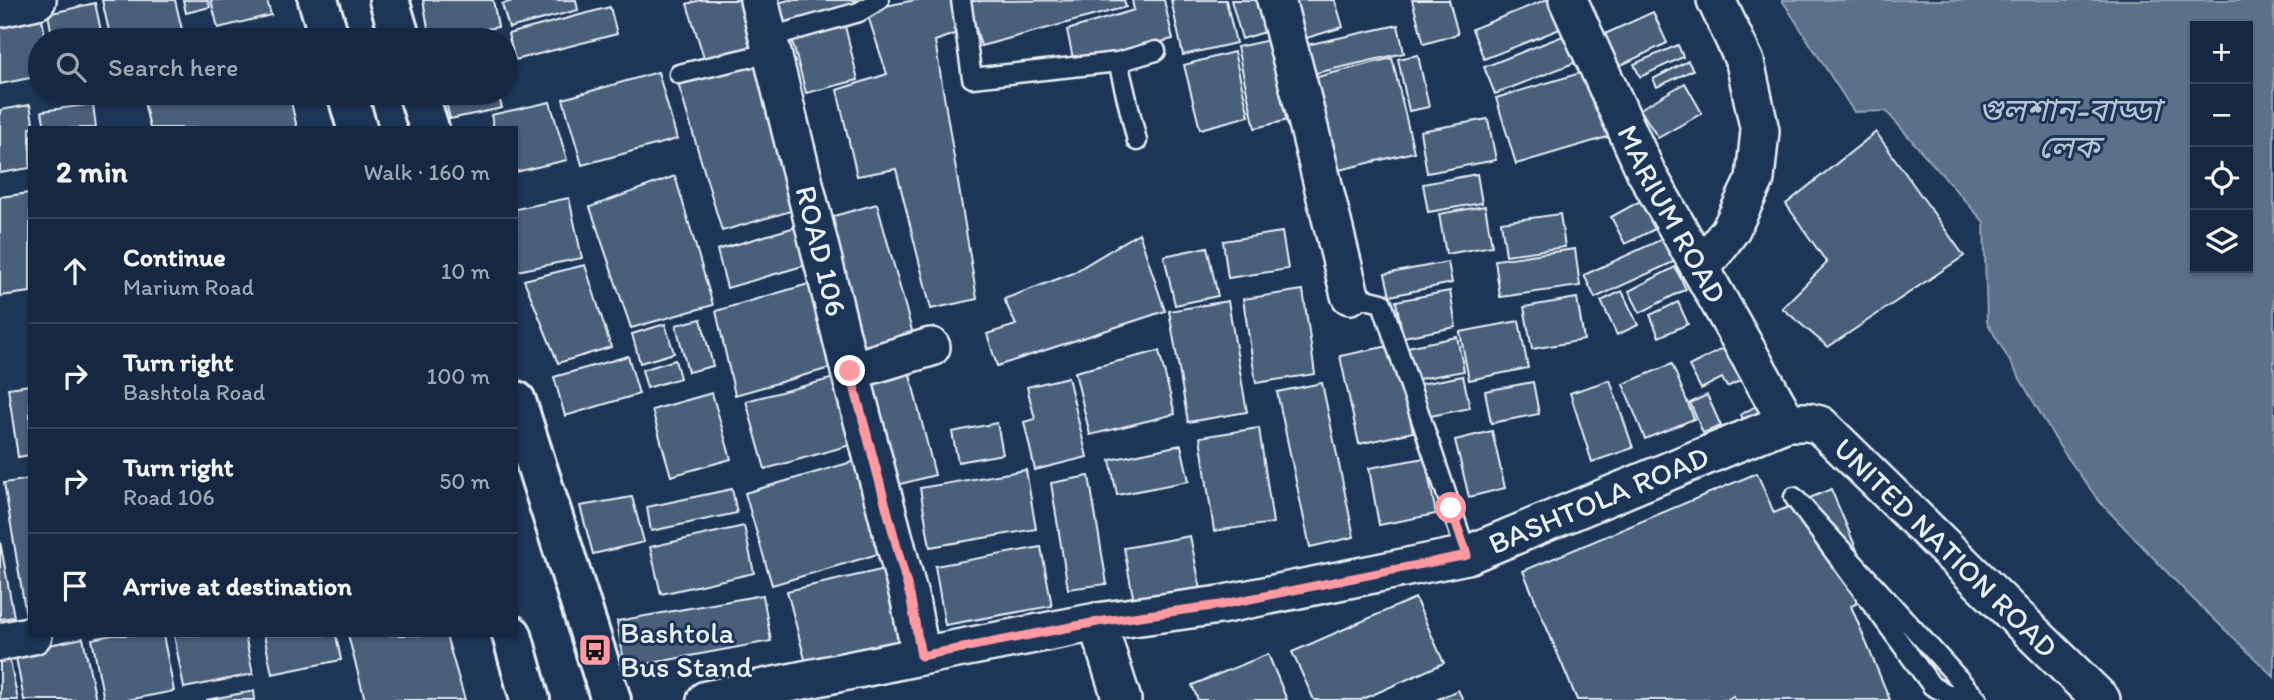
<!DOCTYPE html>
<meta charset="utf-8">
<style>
body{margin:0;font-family:Itim,"Noto Sans Bengali",sans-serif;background:#1f3048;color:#f1f3f6}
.controls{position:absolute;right:21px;top:21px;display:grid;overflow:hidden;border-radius:0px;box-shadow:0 2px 5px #0004}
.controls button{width:63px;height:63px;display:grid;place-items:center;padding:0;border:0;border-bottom:2px solid #35445a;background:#162841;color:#f1f3f6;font:35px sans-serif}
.stop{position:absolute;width:21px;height:21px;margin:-16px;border:5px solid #ff9aa2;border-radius:50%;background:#fff}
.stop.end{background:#ff9aa2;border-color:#fff;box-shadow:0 2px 7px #0008}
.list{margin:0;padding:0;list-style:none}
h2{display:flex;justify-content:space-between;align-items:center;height:91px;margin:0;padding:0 28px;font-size:30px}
h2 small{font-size:23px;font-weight:400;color:#9ea6b1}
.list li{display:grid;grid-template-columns:46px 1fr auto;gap:21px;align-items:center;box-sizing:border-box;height:105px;padding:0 28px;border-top:2px solid #35445a}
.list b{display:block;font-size:26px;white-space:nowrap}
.list p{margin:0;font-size:23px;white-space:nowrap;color:#9ea6b1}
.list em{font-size:23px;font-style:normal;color:#9ea6b1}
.icon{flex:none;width:38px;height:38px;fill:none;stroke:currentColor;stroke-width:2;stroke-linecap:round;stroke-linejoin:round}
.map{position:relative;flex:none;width:2274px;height:700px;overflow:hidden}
.search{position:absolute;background:#162841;box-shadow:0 2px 5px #0004;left:28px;top:28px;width:490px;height:77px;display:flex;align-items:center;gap:18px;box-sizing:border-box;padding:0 24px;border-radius:38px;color:#9ea6b1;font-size:26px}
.panel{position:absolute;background:#162841;box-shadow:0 2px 5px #0004;left:28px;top:126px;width:490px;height:511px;border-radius:0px}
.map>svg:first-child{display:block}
.water{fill:#5d7089;stroke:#95a4b5;stroke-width:2;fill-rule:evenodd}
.building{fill:#495e7a;stroke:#e8f1f8;stroke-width:2}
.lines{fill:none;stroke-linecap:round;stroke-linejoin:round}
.service-casing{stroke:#e8f1f8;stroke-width:23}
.minor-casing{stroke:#e8f1f8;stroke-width:42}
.primary-casing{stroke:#e8f1f8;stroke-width:44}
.service{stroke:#1d3557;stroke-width:18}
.minor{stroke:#1d3557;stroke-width:37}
.primary{stroke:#1d3557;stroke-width:38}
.route{stroke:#ff9aa2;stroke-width:9}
.labels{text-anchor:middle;stroke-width:6;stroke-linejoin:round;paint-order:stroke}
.street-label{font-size:30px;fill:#e8f1f8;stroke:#1d3557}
.poi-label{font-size:30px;fill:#e8f1f8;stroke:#1d3557;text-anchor:start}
.water-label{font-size:32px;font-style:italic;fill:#b7c4d1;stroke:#1d3557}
</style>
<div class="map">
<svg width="2274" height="700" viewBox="0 0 2274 700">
<rect width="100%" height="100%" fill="#1d3557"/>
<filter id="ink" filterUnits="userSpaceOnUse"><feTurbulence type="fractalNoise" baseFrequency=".0143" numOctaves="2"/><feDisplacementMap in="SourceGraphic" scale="14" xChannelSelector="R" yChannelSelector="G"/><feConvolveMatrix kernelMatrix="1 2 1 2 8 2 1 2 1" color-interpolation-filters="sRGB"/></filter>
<g filter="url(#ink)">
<path class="water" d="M1782,0H2274V677L2188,594L2099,501L2060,447L1987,322L1984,222L1886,111L1854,112ZM2195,26H2248V268H2195Z"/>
<path class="building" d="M102,0H175L183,34L155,40H111Z
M183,0H208L210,7L186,13Z
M211,0H267L271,15L218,28Z
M423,0H493L498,27L430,39Z
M516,0H576L578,10L509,28L502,4Z
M700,0H748L762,47L706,64L687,4Z
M789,0H859L862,8L777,31L770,5Z
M915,0H956L962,31L935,41L977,299L931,309L896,169L857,176L837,90L887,74L866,10Z
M1124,0L1126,7L981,46L968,1Z
M1132,0H1164L1173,39L1074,63L1067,30L1134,10Z
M1171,0H1226L1236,43L1183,55Z
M1231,0H1266L1275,29L1242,39Z
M1288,0H1335L1343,27L1300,40Z
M1412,0H1449L1458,34L1424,44Z
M1545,0H1554L1565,27L1484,59L1472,29Z
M95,3L103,40H53L48,14Z
M610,7L617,34L515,60L508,34Z
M1653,12L1667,43L1609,71L1594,39Z
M41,14L46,40H40V76L0,84V22Z
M1398,25L1404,53L1303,76L1297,47Z
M845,26L858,80L806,93L792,40Z
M272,29L275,40H222Z
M1568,34L1579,61L1495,94L1484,67Z
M1283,37L1301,117L1255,128L1237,47Z
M1678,45L1683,57L1640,77L1634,64Z
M1234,52L1249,116L1200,129L1184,65Z
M1418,55L1429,107L1409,111L1398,59Z
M1392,58L1414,152L1331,172L1309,79Z
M758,60L801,208L722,231L678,83Z
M1688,61L1693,70L1657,87L1653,79Z
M1594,69L1614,135L1516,164L1496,98Z
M658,72L677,139L582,165L563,99Z
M1685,83L1702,113L1658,138L1640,109Z
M142,93H289L297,128H150Z
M444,93H498L502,108L450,119Z
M550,102L567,160L516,172V128H494L491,115Z
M93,104L96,128H45L42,111Z
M30,105L34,128H30V168L0,173V110Z
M1488,119L1496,160L1427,173L1420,131Z
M1876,132L1964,256L1828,347L1782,308L1827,263L1786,204Z
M1477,174L1482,203L1428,212L1423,184Z
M675,176L713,305L631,328L590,207Z
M30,193V292L0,296V197Z
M569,198L582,258L517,271L516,209Z
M1640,201L1655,229L1625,244L1611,217Z
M877,204L914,338L860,352L823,219Z
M1485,206L1492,246L1446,254L1439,214Z
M1560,214L1565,247L1506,255L1501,222Z
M809,223L820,261L727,288L717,250Z
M1282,232L1288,269L1228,278L1223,241Z
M1139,233L1165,311L997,366L987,334L1016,325L1004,299L1071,274Z
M1671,235L1682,258L1595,298L1584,275Z
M1207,247L1218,296L1175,305L1164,256Z
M1575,249L1580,286L1500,297L1495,260Z
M1448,262L1452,283L1390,296L1385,274Z
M585,265L611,347L558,363L524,280Z
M1675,267L1686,289L1640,313L1629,291Z
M812,283L837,366L735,395L716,311Z
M1303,290L1315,374L1256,383L1243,299Z
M1450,291L1456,327L1403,337L1396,301Z
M1622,291L1638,325L1617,335L1601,301Z
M1577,298L1584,340L1532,349L1524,307Z
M1228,301L1247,412L1188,422L1169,311Z
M1678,302L1688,324L1659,337L1650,315Z
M701,319L713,366L688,372L676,325Z
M1519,321L1528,368L1469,380L1460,332Z
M665,324L674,353L640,363L632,334Z
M1457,337L1464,371L1413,380L1407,347Z
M1394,345L1413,432L1359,444L1340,356Z
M1726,347L1742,380L1727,387L1722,378L1701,389L1689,366Z
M1159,351L1175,414L1090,435L1075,372Z
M628,356L639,394L565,416L554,377Z
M675,360L680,378L647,388L642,370Z
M1672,364L1694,419L1645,439L1623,384Z
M909,371L935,475L893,486L867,381Z
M842,376L861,442L765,469L746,401Z
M1463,376L1470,408L1421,418L1415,385Z
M1068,377L1087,457L1035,470L1024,422L1035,419L1027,387Z
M1610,380L1633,448L1592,462L1570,393Z
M1533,382L1539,414L1491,423L1485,391Z
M1322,383L1354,537L1310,547L1277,392Z
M30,385V455L18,457L8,388Z
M712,393L731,459L671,476L652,410Z
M1707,395L1721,426L1703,433L1690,403Z
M1758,405L1768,421L1749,432L1740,415Z
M997,423L1003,454L958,462L952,432Z
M1259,428L1273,523L1214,531L1200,437Z
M1492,431L1505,488L1469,497L1455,440Z
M1181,445L1189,481L1117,495L1110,460Z
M869,457L895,549L772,585L745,493Z
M1425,458L1436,514L1379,525L1369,468Z
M1026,470L1036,529L930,547L920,488Z
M1757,473L1774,513L1831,489L1876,595L1851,606L1890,700H1735L1733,696L1727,700H1577L1523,571Z
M1089,476L1107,584L1068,589L1051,483Z
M30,479V615H26L4,483Z
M732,489L737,513L651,531L647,507Z
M632,497L644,542L593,554L580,506Z
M744,526L754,573L661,594L650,547Z
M1190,536L1201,590L1134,602L1124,548Z
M0,541L14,617L0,619Z
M1041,547L1052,606L945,625L935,566Z
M890,568L907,646L806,663L787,591Z
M763,595L771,641L625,668L617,621Z
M1415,598L1444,663L1361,700H1314L1292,652Z
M112,635H163L174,691L128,700H104L92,639Z
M174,635H245L253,674L184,688Z
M264,635H336L341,660L272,674Z
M348,635H446L465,700H365Z
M83,638L96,700H24L15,652Z
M8,651L18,700H0V653Z
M1268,654L1287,700H1198L1192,685Z
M1458,690L1463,700H1436Z
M254,691L255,700H206Z"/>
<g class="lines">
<defs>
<path id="service" d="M961,0L972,78L1118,62L1156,51
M770,37L859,12L879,0
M1118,62L1137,141
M679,74L773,52
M1350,295L1382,303L1467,555
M1960,700L1932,686L1794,497L1978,700"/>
<g id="minor">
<path d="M1276,0L1299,87L1350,295"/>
<path id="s1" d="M1568,0L1646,172L1787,422"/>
<path d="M0,8L37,0"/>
<path d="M1701,269L1731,229L1755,179L1760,131L1745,62L1716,0"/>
<path d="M850,371L931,347"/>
<path d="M1097,622L1122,700"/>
<path d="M0,642L33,635"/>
<path id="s2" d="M921,656L1097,622L1220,605L1467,555L1787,422H1808L1820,425L2101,700"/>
<path d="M706,700L921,656L910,600L850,371L759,0"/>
</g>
<path id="primary" d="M318,0L330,40
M389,0L401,40
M347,93L357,128
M418,93L429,128
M516,401L611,700
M512,635L530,700"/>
</defs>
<use href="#service" class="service-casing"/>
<use href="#minor" class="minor-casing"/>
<use href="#primary" class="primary-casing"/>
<use href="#service" class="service"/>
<use href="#minor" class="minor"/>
<use href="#primary" class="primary"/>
</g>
</g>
<g class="lines" filter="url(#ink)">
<path class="route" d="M850,371L911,600L921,656L1097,622L1220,605L1467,555L1451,508"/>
</g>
<defs>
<symbol id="bus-square" viewBox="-11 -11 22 22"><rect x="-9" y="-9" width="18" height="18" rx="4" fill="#ff9aa2" stroke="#1d3557"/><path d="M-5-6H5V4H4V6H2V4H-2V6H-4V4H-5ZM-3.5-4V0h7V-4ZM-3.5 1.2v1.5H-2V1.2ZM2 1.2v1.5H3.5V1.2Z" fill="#111"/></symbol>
</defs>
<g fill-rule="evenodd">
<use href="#bus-square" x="576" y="631" width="38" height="38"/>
</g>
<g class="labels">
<g class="street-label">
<text dy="10" stroke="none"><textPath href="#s1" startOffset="238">MARIUM ROAD</textPath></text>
<text transform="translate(821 251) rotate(76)" y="10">ROAD 106</text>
<text dy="10" stroke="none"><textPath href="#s2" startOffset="698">BASHTOLA ROAD</textPath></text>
<text dy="10" stroke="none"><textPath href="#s2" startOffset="1111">UNITED NATION ROAD</textPath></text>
</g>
<g class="poi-label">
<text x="620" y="643">Bashtola<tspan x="620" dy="34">Bus Stand</tspan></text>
</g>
<g class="water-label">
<text x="2069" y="121">গুলশান-বাড্ডা<tspan x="2069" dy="37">লেক</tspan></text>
</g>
</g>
</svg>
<div class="controls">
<button>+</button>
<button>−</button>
<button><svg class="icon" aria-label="locate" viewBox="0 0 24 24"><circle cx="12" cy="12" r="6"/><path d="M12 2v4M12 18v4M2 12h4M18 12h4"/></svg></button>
<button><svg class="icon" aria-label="layers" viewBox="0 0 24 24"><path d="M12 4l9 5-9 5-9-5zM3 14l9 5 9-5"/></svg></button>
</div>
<div class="stop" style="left:1451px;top:508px"></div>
<div class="stop end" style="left:850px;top:371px"></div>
<div class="search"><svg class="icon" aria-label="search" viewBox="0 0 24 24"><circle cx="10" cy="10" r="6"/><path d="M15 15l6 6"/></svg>Search here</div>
<section class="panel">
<h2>2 min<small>Walk · 160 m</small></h2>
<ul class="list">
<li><svg class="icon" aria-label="ahead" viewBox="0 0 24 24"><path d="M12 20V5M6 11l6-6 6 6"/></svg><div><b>Continue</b><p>Marium Road</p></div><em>10 m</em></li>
<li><svg class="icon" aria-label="right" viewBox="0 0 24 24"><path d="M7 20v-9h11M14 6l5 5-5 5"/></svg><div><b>Turn right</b><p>Bashtola Road</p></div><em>100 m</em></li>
<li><svg class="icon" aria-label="right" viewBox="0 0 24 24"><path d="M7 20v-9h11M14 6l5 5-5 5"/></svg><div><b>Turn right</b><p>Road 106</p></div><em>50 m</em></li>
<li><svg class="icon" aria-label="arrive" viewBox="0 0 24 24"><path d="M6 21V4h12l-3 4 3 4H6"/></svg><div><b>Arrive at destination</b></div></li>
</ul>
</section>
</div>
